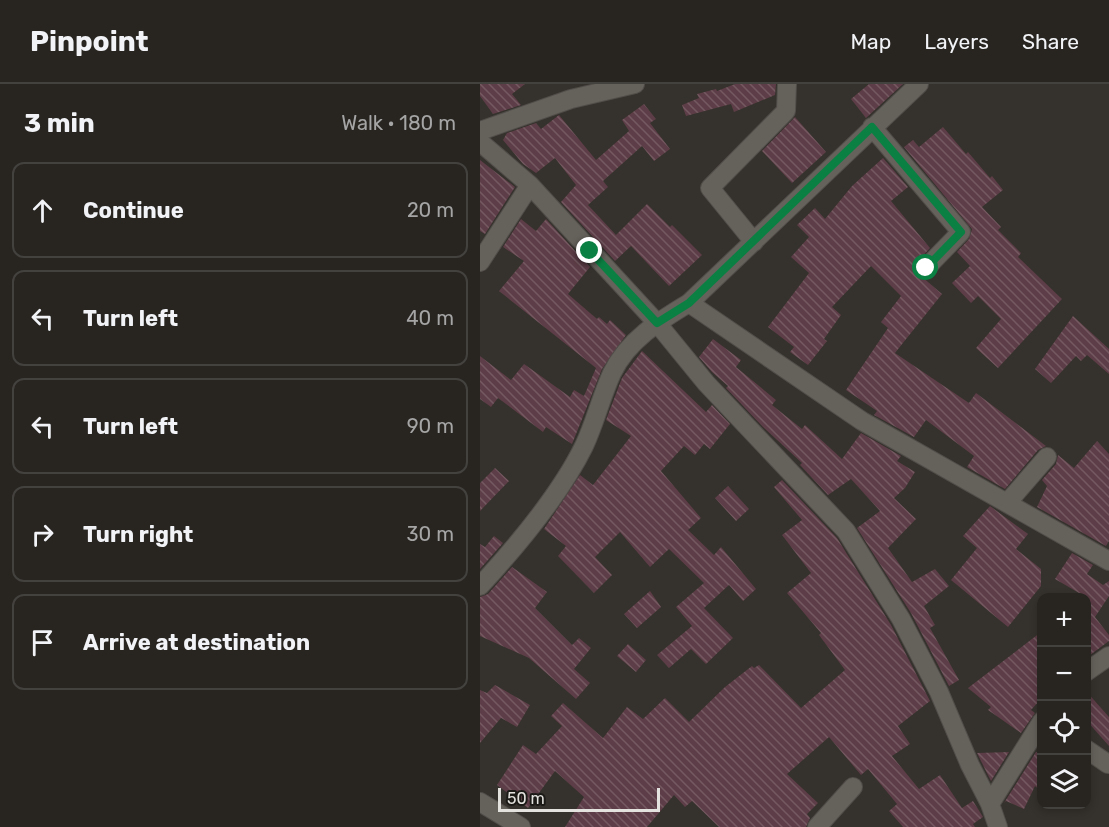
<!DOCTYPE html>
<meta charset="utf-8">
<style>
body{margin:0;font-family:Rubik,sans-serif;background:#34312e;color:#f1f3f6}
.controls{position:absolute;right:18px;bottom:18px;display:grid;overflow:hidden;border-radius:12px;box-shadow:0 3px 9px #0003}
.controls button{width:54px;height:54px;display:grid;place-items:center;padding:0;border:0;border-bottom:2px solid #44423f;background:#282521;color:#f1f3f6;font:30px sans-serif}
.scale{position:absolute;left:18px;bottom:15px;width:162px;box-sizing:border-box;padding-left:6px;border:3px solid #e4e2de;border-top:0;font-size:16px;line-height:21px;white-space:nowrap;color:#e4e2de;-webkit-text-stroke:4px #1b1a17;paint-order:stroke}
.stop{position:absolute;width:18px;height:18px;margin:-14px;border:4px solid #0b8043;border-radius:50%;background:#fff}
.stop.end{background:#0b8043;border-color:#fff;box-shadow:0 2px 6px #0008}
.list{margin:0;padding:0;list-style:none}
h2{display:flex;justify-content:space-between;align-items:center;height:78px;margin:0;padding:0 24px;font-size:26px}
h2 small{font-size:20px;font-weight:400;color:#a5a5a5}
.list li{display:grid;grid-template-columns:39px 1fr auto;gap:18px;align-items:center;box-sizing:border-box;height:96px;margin:0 12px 12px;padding:0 12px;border:2px solid #44423f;border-radius:12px}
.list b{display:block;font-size:22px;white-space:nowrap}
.list em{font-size:20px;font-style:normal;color:#a5a5a5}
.icon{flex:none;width:33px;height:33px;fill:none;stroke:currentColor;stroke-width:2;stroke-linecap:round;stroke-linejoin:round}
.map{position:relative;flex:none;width:629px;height:743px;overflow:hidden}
header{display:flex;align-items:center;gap:36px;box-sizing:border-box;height:84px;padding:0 30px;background:#282521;border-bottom:2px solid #44423f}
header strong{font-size:28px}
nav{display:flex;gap:33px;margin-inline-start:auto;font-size:21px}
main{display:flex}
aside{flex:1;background:#282521}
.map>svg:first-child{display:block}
.building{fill:url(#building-back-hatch)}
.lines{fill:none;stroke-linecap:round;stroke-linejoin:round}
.street-casing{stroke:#514d49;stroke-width:20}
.street{stroke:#65615b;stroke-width:18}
.route{stroke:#0b8043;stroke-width:8}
</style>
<header>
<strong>Pinpoint</strong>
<nav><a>Map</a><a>Layers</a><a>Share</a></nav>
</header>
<main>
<aside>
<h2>3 min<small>Walk · 180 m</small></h2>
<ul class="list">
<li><svg class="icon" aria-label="ahead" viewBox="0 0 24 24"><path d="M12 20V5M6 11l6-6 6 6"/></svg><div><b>Continue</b></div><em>20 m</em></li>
<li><svg class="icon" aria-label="left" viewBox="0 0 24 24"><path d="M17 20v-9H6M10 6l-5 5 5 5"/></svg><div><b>Turn left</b></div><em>40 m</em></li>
<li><svg class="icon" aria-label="left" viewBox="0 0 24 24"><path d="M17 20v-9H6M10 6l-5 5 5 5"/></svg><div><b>Turn left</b></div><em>90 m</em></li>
<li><svg class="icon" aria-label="right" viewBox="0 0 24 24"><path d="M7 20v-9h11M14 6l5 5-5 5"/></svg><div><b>Turn right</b></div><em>30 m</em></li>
<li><svg class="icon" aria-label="arrive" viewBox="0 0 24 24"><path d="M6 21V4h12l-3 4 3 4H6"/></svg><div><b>Arrive at destination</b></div></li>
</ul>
</aside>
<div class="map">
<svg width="629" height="743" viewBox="0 0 629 743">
<defs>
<pattern id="building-back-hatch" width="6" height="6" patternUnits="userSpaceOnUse" patternTransform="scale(1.5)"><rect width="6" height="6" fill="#5d3d47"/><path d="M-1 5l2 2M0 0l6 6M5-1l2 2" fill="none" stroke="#745961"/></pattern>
</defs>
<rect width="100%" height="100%" fill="#35312c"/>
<path class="building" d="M0,0H45L32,10L41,21L13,30L0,12Z
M255,0H296L295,11L254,28L251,20L206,32L202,21L219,14L217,10L236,5L237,7Z
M389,0H423L386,34L371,15Z
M164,20L176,35L170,39L190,65L174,77L162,62L123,97L128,103L108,121L136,151L167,120L190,143L192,141L222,171L189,202L151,162L135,177L81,118L96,101L75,74L56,89L43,80L23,56L27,49L56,39L61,45L79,31L116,76L149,47L142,36Z
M315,33L346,68L312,99L282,67Z
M463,43L486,70L488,68L510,94L512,92L523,106L502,123L521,143L518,146L541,169L538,173L582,215L518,284L496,264L521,235L498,212L491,219L472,199L490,182L477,168L489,155L492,145L424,63L433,56L439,63Z
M403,74L428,103L411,117L450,164L438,177L434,186L462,210L415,269L489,319L496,309L566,362L558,366L525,405L487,383L494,372L446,336L434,353L394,331L397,327L366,306L408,244L401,238L421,212L391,182L352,223L361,231L344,255L347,257L328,281L310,268L314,263L288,243L329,189L311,173L329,153L317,141L335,124L345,135L372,102Z
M0,76L35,103L5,150L0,147Z
M41,135L56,147L66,135L110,183L88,210L117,235L119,233L127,240L130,236L146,251L122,285L92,360L66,343L63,348L18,314L11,323L0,315V272L31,296L44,280L90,313L94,306L104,312L116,284L19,207L44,177L23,163Z
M593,232L629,265V290L607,271L601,277L596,272L571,299L555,285Z
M233,255L261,276L256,283L296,316L292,321L322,345L325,341L362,375L381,349L421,372L417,377L435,388L425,404L414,414L436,435L408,464L432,498L455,485L469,502L444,522L455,541L450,544L479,596L469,602L431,529L377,444L400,427L371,395L348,411L320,381L322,379L283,343L246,304L248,302L232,288L219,273Z
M162,267L226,328L232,321L250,340L230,365L224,360L215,371L204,362L181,387L221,434L208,446L234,471L241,463L276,505L263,517L249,501L224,524L253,554L226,580L211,565L189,584L177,571L212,542L196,523L224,499L189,465L170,483L140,448L115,473L132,491L114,509L78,472L86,462L64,445L100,391L113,401L151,352L126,336L142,294Z
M617,357L629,370V457L626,462L557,423L567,402L562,396L576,380L578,371L594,384Z
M15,384L29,397L0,427V399Z
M302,396L357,454L411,541L450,617L418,642L430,660L412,672L439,705L460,691L482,724L493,717L503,733L493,740L495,743H423L409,727L417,720L388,685L381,691L349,653L307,690L338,719L327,730L330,734L326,743H239L212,717L205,723L194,711L167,743H85L104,713L75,687L48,724L17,701L43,661L56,670L82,642L71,632L83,619L123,654L147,623L163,635L185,614L209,638L245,603L272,582L274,584L279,581L321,624L365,586L339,551L341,549L307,509L331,489L302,451L322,436L294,403Z
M248,402L269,425L256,437L235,414Z
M510,422L548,450L536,465L561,485V502L528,543L471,496L497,464L483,452Z
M14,452L23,459L0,485V460L5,463Z
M592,469L613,481L607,490L623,501L629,497V512L615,533L629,551V557L606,574V513L575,495Z
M32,483L67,508L55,524L92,561L99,554L111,564L94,585L110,599L96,615L49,574L0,552V513L8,510Z
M170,507L181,523L157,544L144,530Z
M561,548V615L551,626L555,629L541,649L508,626L511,623L488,604Z
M148,560L166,576L156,588L137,572Z
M15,601L50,621L37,643L21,634L0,659V606L7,609Z
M606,607L629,633V662L606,636Z
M529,668L511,697L497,669Z
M556,668H561V707L555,702L544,725L526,717L524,719Z"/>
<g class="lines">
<defs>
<path id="street" d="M392,43L481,148L446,184
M0,47L91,15L155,0
M0,58L50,101L177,239L226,299L366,447L421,535L459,608L490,681L510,720
M274,158L230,104L306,27L307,0
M0,178L50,101
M209,219L382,337L629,477
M528,418L567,373
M0,502C35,464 81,409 104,362C115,339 121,313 132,289C148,256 179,237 209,219L439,0
M606,588L629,572
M606,665L628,680
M0,718L41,743
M337,743L373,703
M518,743L510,720L562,637"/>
</defs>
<use href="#street" class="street-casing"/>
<use href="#street" class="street"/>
</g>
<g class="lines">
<path class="route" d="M110,167L177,239L209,219L392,43L481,148L446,184"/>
</g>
</svg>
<div class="controls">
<button>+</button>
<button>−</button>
<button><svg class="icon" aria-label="locate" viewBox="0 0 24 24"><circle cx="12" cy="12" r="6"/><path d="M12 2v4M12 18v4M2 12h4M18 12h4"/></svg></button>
<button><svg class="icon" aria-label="layers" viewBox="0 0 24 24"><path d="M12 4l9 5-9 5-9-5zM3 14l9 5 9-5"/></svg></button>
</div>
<div class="scale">50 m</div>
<div class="stop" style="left:446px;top:184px"></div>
<div class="stop end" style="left:110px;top:167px"></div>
</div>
</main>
